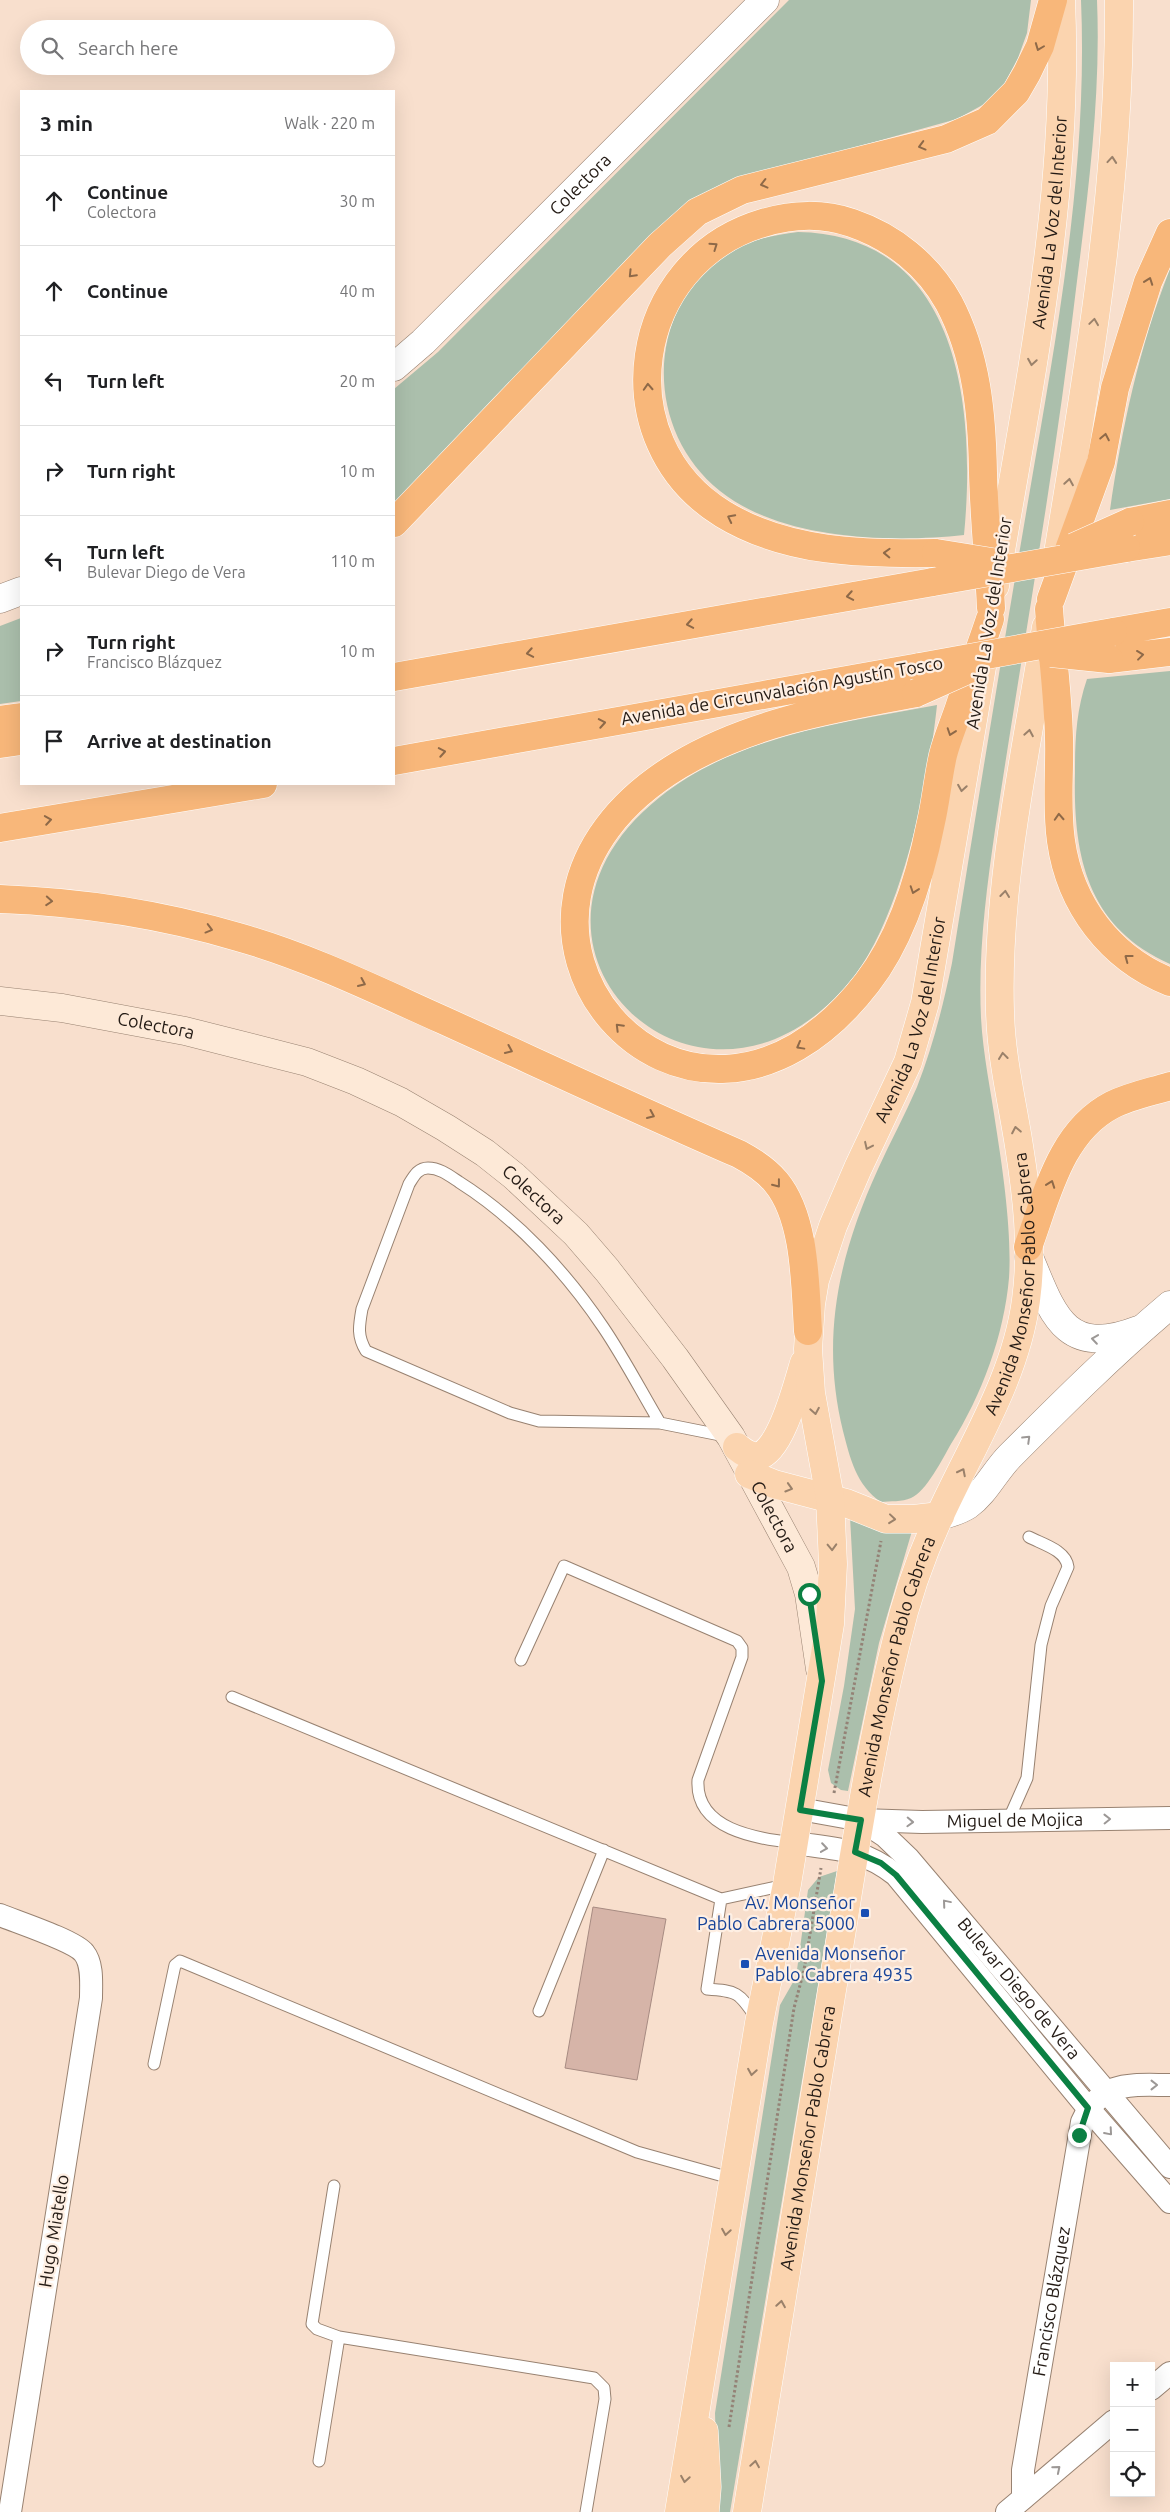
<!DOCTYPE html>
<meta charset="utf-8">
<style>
body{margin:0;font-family:Ubuntu,sans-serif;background:#f6f6f6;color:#202124}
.controls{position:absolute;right:15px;bottom:15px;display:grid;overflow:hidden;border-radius:0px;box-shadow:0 5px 20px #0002}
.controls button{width:45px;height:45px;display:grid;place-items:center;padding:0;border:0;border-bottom:1px solid #e0e0e0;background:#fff;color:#202124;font:25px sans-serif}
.stop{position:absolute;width:15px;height:15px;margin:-11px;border:4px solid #0b8043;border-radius:50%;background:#fff}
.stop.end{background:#0b8043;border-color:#fff;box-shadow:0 1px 5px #0008}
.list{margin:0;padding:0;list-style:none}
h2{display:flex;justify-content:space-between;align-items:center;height:65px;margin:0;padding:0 20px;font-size:21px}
h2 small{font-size:16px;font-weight:400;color:#757577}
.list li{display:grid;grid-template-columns:32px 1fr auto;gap:15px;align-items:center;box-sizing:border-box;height:90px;padding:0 20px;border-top:1px solid #e0e0e0}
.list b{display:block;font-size:19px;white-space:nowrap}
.list p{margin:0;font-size:16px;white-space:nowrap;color:#757577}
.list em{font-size:16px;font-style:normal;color:#757577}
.icon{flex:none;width:28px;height:28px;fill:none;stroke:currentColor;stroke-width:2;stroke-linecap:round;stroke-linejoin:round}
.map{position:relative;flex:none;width:1170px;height:2512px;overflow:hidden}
.search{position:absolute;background:#fff;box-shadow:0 5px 20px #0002;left:20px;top:20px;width:375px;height:55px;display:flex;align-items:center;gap:12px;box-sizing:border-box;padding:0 18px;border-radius:28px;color:#757577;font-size:19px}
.panel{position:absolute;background:#fff;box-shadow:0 5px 20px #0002;left:20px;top:90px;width:375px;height:695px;border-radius:0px}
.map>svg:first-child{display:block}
.green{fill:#abbfac}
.building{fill:#d6b4a8;stroke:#a78b82}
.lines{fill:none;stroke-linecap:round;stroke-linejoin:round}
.service-casing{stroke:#988271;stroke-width:13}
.minor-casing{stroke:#988271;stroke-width:24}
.tertiary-casing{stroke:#988271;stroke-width:29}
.secondary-casing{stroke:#988271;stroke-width:29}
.primary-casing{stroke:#fff;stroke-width:29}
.motorway-casing{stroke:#fff;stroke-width:29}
.path{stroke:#948276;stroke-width:3;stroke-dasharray:2.5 2.5;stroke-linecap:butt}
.service{stroke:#fff;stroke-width:11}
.minor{stroke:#fff;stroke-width:22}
.tertiary{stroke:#fff;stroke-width:28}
.secondary{stroke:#fde9d7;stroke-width:28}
.primary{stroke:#fbd4af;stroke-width:28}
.motorway{stroke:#f8b77a;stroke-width:28}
.motorway-bridge-casing{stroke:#fff;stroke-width:29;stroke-linecap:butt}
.motorway-bridge{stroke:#f8b77a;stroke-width:28}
.oneway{stroke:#8e6948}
.oneway2{stroke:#9a816a}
.oneway3{stroke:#9c9896}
.route{stroke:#0b8043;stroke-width:6}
.transit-dot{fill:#1a4fb4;stroke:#feefe3;stroke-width:2}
.labels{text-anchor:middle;stroke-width:4.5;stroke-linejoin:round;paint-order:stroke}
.street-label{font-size:18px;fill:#241b15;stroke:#feefe3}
.transit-label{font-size:18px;fill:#164399;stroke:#feefe3;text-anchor:end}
</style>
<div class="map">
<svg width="1170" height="2512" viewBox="0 0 1170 2512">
<rect width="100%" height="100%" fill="#f8dfcd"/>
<path class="green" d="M789,0H1031L1027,33L1018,58L1000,92L988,102L957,119L756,175L394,507V389L438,352Z
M1081,0H1097C1101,97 1088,193 1076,289C1055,470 1022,650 995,830C986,892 978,955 981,1018C983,1055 991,1091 996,1127C1003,1171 1012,1234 1009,1278C1004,1335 982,1395 951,1444C943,1458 926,1492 911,1498C902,1502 890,1501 881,1502C856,1485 850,1458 843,1431C820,1337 839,1255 878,1169C890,1142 905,1115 917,1087C933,1046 943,1006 952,963C977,806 1003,648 1030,490C1058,328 1088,165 1081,0Z
M798,232C961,235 976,410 964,535C890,543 781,540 720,491C643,430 644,305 730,252C752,239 774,235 798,232Z
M1170,269V499L1110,510C1122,428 1139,347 1170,269Z
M21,618V701L0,704V626Z
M1170,671V964C1087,927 1073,856 1075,773C1075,740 1076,711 1087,679Z
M937,705C929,782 902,913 855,975C707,1166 473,946 660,797C738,735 842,723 937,705Z
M850,1517L883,1532L912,1531L879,1643L848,1791L841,1790L831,1783L828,1770L844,1686L855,1609Z
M837,1871L730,2512H714L717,2481L715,2413L780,2005L796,1977L808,1890L819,1877Z"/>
<path class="building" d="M593,1907L666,1919L637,2080L565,2068Z"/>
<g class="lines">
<defs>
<path id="service" d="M660,1423L539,1421L510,1413L366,1351C357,1336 359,1326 362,1309L409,1184C414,1176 418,1168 428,1168C440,1168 450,1176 459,1182C516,1218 566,1272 603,1327C624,1358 641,1391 660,1423L725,1436
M521,1660L564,1566L737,1641L742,1648V1657L698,1780C695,1830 756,1838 794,1843
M232,1697L721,1899L707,1989C737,1991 739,1992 756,2018
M1008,1821L1027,1778L1041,1645L1051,1606L1068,1567C1066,1550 1042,1544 1029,1537
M721,1899L785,1885
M539,2011L604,1850
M154,2064L175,1965L180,1961L637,2152L734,2179
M334,2186L312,2324L317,2329L339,2337L594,2378L604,2388L605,2399L586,2512
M319,2461L339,2337"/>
<g id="minor">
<path id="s1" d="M800,1809L861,1820L922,1822L1170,1818"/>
<path id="s2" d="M861,1820L885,1836L909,1859L1170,2167"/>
<path d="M794,1843C835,1849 862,1848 896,1875L1088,2108L1170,2202"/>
<path d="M0,1915C17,1922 75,1941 84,1953C93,1964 91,1984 91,1998L10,2512"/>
<path d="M1151,2389L1170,2373"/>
<path id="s3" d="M1023,2498V2470L1082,2122C1101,2080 1130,2085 1170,2085"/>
<path d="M1007,2512L1114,2421"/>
</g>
<g id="tertiary">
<path id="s4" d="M394,367L423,342L765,0"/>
<path d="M0,599L21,591"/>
<path d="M1029,1257C1053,1315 1065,1358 1138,1330"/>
<path d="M940,1516C950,1513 959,1511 968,1505C985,1493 995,1471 1010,1456C1062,1404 1114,1352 1170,1305"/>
</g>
<g id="secondary">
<path id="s5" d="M0,1001L62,1008L185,1031L307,1062L356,1081L401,1102L446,1128L485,1153L514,1176L576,1234L607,1270L675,1358L731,1437L801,1567L809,1594L820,1669"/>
</g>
<g id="primary">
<path d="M1056,565C1087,378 1120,190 1119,0"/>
<path id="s6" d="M995,586C1027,393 1070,197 1061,0"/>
<path d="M737,1447C743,1452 750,1457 758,1456C781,1452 798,1382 804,1363"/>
<path d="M749,1474L774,1484L846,1503L886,1519H914L940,1516"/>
<path d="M704,2431L707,2487L705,2512"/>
<path id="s7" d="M679,2512L759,2023L787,1884L830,1624L833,1564L830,1498L811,1393L808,1349L811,1304L815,1280L833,1226L858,1168L908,1062L925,1003L983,661"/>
<path id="s8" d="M747,2512C775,2340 803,2168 831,1996C851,1878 867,1759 896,1643C906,1599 921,1556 940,1515C972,1445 1016,1377 1026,1300C1033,1249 1027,1196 1019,1146C1012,1101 1001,1057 1000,1011C996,883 1026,754 1046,627"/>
</g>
<path id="motorway" d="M1130,522L1170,514
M394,523L660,245L697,212L742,190L946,139L987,121L1016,92L1027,73L1040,46L1053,0
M1126,548L1170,541
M936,553C864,554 787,553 723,514C604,441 631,262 763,223C792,214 824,213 852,223C893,237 928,265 949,303C977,356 982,415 983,473C984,518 989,563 991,608
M1051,599L1101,462L1115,388L1148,282L1170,233
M1049,609C1052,652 1058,695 1059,738C1060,773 1056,807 1061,841C1070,905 1110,958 1170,982
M1113,632L1170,622
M1109,659L1170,652
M394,677L933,582
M916,693C835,708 751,722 679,765C428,916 686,1217 867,983C902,938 920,878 931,822C936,800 938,777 943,755C947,739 954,723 959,708C969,678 980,649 990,619
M0,720L21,717
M0,744L21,741
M394,761L920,667
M0,828L263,784
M0,899C81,902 160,914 238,937C309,957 376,990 443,1020C542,1065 640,1111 739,1154C752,1161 766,1170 776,1182C806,1218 805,1286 808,1331
M1028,1247C1047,1196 1060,1132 1112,1105C1130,1096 1151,1092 1170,1086"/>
</defs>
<use href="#service" class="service-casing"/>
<use href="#minor" class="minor-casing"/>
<use href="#tertiary" class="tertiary-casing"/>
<use href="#secondary" class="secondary-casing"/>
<use href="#primary" class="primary-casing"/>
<use href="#motorway" class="motorway-casing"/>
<path class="path" d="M834,1793L881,1541
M729,2427L794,2008L804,1970L821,1868"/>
<use href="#service" class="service"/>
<use href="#minor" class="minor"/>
<use href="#tertiary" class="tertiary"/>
<use href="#secondary" class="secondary"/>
<use href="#primary" class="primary"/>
<use href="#motorway" class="motorway"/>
<defs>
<path id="motorway-bridge" d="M1074,547L1130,522
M936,553L998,563
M933,582L1126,548
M1051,653L1109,659
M920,667L1113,632
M916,693L972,668"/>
</defs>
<use href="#motorway-bridge" class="motorway-bridge-casing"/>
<use href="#motorway-bridge" class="motorway-bridge"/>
</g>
<defs><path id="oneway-chevron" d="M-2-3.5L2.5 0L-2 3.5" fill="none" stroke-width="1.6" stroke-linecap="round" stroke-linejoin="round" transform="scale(1.25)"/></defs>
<g class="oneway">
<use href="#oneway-chevron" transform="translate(1039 47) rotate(111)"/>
<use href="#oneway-chevron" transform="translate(922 146) rotate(165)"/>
<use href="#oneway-chevron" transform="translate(764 184) rotate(166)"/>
<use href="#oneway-chevron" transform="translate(714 246) rotate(-35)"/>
<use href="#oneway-chevron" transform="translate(632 274) rotate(134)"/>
<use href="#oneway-chevron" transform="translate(1149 281) rotate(-70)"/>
<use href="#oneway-chevron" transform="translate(648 387) rotate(-93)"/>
<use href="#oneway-chevron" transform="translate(1105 437) rotate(-79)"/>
<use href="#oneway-chevron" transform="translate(731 518) rotate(-153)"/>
<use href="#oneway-chevron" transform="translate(887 553) rotate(-178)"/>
<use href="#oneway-chevron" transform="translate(850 596) rotate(170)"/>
<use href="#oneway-chevron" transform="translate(690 624) rotate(170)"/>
<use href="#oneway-chevron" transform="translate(530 653) rotate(170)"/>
<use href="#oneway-chevron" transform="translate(1140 655) rotate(-7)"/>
<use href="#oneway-chevron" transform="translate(602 723) rotate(-10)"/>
<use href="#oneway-chevron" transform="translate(951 732) rotate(109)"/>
<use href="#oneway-chevron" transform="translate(442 752) rotate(-10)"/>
<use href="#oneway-chevron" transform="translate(1059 817) rotate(-93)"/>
<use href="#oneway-chevron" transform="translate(48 820) rotate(-9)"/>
<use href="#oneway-chevron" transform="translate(914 890) rotate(109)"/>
<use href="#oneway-chevron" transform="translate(49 901) rotate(4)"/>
<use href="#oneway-chevron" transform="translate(209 929) rotate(15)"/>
<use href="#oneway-chevron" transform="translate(1128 958) rotate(-143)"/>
<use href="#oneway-chevron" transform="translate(362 983) rotate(24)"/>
<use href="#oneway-chevron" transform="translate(619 1027) rotate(-135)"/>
<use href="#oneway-chevron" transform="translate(800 1046) rotate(151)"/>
<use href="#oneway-chevron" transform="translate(509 1050) rotate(24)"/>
<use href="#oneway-chevron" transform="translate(651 1115) rotate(24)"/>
<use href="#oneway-chevron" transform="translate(777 1184) rotate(52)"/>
<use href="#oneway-chevron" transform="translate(1051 1184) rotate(-70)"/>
</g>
<g class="oneway2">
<use href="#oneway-chevron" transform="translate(1112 160) rotate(-85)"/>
<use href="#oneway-chevron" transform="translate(1094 322) rotate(-82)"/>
<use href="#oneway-chevron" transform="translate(1032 362) rotate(99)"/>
<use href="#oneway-chevron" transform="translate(1069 482) rotate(-81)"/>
<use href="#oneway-chevron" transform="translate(1029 733) rotate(-80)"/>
<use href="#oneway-chevron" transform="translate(962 788) rotate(99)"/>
<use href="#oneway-chevron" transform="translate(1005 894) rotate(-83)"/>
<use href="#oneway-chevron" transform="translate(1003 1056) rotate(-97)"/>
<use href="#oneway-chevron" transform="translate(1016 1130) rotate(-101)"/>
<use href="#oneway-chevron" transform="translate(868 1146) rotate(115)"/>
<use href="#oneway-chevron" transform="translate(815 1411) rotate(80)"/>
<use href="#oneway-chevron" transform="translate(962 1472) rotate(-63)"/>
<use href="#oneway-chevron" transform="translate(789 1488) rotate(17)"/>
<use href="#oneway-chevron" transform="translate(892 1519) rotate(6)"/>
<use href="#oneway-chevron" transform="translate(832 1547) rotate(88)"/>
<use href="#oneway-chevron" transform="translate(752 2072) rotate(99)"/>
<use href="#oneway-chevron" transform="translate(726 2232) rotate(99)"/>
<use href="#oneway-chevron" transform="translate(781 2304) rotate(-81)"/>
<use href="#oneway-chevron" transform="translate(755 2464) rotate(-81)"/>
<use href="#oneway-chevron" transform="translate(685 2479) rotate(99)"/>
</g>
<g class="oneway3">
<use href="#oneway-chevron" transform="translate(1095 1339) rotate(-172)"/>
<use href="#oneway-chevron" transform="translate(1027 1439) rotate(-44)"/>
<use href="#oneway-chevron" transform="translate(1107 1819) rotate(-1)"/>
<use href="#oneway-chevron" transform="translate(910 1822) rotate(2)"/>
<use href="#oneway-chevron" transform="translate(824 1848) rotate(8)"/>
<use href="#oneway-chevron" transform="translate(946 1903) rotate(-130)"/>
<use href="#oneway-chevron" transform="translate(1154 2085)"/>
<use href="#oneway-chevron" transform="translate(1109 2132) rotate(49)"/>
<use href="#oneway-chevron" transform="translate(1057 2469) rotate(-40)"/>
</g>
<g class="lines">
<path class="route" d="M809,1594L822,1681L800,1810L861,1820L855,1852L881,1863L896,1875L1088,2108L1079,2135"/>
</g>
<g class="transit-dot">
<rect x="860" y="1908" width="10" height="10" rx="2.5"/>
<rect x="740" y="1959" width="10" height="10" rx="2.5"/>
</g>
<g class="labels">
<g class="street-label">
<text dy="6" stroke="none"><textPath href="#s4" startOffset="261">Colectora</textPath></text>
<text dy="6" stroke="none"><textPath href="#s6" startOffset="368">Avenida La Voz del Interior</textPath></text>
<text transform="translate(989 623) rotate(-81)" y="6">Avenida La Voz del Interior</text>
<text transform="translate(782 691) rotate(-10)" y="6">Avenida de Circunvalación Agustín Tosco</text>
<text dy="6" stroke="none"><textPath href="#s7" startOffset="1526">Avenida La Voz del Interior</textPath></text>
<text dy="6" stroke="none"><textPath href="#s5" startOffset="158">Colectora</textPath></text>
<text dy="6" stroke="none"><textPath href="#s5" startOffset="578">Colectora</textPath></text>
<text dy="6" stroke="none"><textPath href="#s8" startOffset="1264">Avenida Monseñor Pablo Cabrera</textPath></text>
<text dy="6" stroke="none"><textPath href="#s5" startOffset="982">Colectora</textPath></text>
<text dy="6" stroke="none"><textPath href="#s8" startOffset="859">Avenida Monseñor Pablo Cabrera</textPath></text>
<text dy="6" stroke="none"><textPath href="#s1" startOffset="216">Miguel de Mojica</textPath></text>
<text dy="6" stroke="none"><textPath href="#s2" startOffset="232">Bulevar Diego de Vera</textPath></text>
<text dy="6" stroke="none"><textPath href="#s8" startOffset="379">Avenida Monseñor Pablo Cabrera</textPath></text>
<text transform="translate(54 2231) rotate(-81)" y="6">Hugo Miatello</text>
<text dy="6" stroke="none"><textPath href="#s3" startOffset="199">Francisco Blázquez</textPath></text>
</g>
<g class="transit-label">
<text x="855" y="1909">Av. Monseñor<tspan x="855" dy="21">Pablo Cabrera 5000</tspan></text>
<text x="755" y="1960" text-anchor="start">Avenida Monseñor<tspan x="755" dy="21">Pablo Cabrera 4935</tspan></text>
</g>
</g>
</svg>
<div class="controls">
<button>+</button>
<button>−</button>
<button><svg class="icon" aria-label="locate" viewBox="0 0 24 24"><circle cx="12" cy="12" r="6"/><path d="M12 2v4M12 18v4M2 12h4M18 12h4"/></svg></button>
</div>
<div class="stop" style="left:809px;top:1594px"></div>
<div class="stop end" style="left:1079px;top:2135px"></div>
<div class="search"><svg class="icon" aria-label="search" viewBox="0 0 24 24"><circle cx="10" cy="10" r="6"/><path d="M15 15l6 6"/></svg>Search here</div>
<section class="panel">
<h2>3 min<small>Walk · 220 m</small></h2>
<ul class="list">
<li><svg class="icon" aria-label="ahead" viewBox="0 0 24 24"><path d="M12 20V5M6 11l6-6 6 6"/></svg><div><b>Continue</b><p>Colectora</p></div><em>30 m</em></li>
<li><svg class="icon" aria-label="ahead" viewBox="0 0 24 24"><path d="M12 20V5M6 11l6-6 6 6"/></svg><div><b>Continue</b></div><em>40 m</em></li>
<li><svg class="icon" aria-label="left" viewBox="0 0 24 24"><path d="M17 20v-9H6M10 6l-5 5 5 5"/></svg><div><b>Turn left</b></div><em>20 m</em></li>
<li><svg class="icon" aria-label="right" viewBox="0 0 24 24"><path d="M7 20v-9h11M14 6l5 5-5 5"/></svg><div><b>Turn right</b></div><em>10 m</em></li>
<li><svg class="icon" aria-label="left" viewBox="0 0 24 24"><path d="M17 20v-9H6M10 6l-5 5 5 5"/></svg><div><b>Turn left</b><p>Bulevar Diego de Vera</p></div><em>110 m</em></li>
<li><svg class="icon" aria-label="right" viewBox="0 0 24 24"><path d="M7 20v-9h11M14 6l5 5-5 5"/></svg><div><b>Turn right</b><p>Francisco Blázquez</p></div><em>10 m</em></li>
<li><svg class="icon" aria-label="arrive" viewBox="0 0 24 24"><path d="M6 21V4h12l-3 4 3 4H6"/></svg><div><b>Arrive at destination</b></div></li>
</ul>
</section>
</div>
